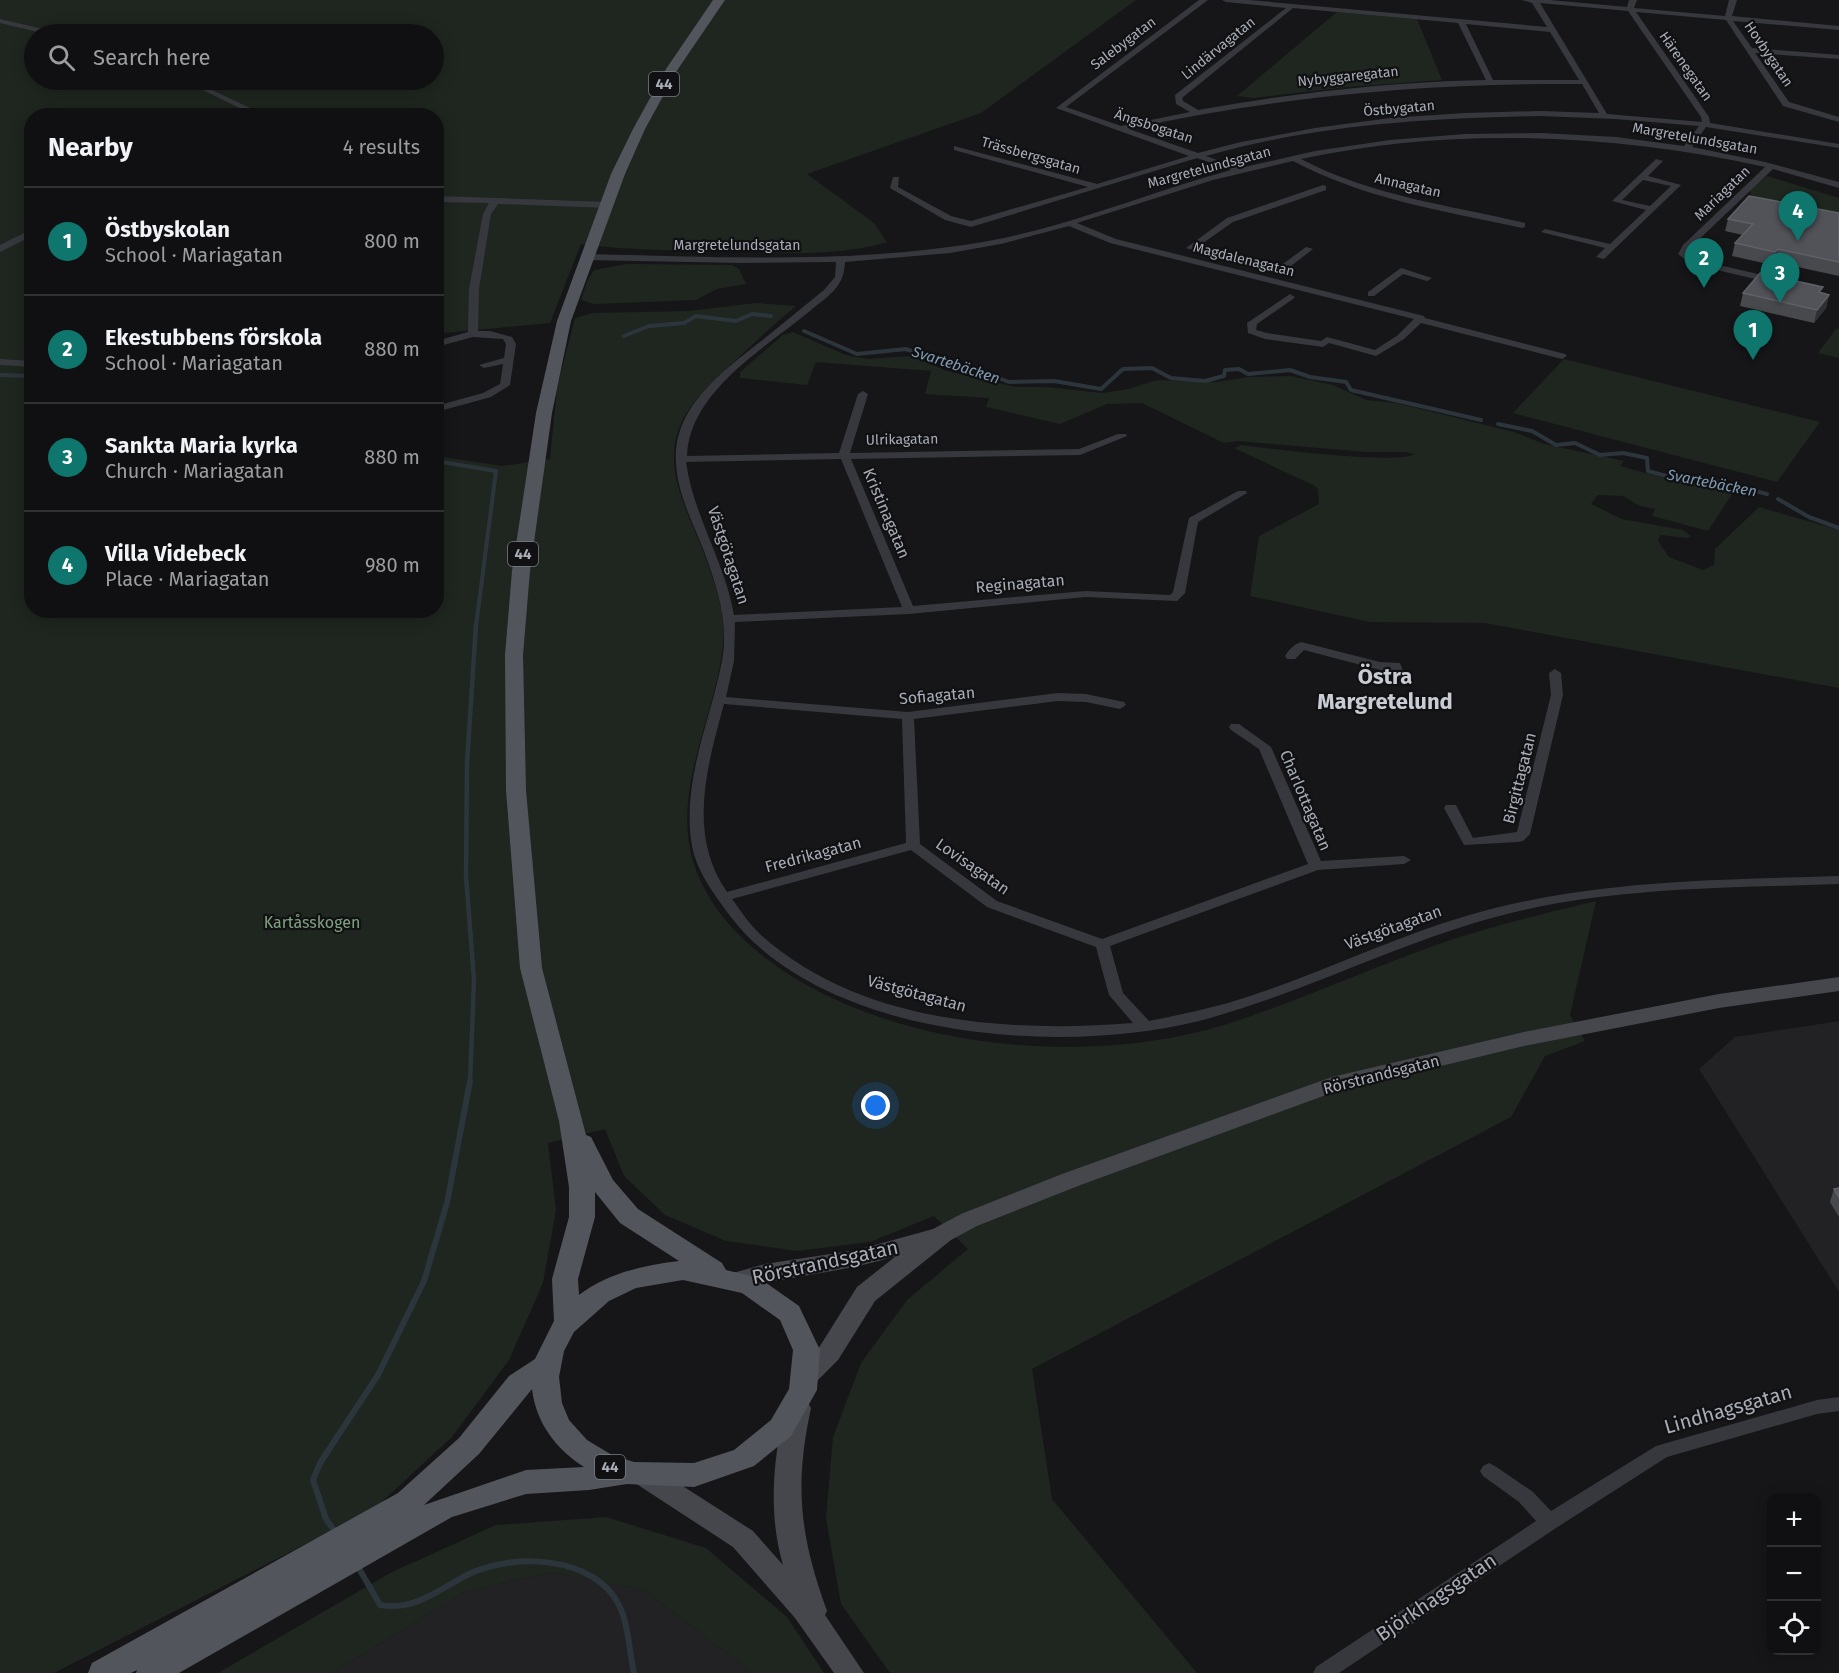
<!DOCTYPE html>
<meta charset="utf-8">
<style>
body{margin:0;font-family:"Fira Sans",sans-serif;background:#1e1e20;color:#f1f3f6}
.controls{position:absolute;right:18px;bottom:18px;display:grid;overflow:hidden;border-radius:12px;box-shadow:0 3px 15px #0003}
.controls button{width:54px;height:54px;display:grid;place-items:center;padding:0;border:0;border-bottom:2px solid #303032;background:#101012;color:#f1f3f6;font:30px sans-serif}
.you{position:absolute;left:876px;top:1106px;width:21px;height:21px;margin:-15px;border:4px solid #fff;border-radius:50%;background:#1a73e8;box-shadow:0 0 0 9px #1a73e833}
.badge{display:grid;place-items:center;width:39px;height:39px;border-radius:50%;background:#0f766e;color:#fff;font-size:20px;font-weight:700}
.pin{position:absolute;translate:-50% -50px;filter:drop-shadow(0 2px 3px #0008)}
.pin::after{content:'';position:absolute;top:32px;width:21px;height:18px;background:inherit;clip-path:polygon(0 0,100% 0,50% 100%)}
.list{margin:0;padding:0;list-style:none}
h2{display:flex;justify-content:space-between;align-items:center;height:78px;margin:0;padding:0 24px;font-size:26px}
h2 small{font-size:20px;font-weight:400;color:#9c9d9f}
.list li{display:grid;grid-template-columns:39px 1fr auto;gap:18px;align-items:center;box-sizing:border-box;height:108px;padding:0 24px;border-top:2px solid #303032}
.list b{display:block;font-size:22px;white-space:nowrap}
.list p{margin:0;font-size:20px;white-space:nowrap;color:#9c9d9f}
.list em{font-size:20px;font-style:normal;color:#9c9d9f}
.icon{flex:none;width:33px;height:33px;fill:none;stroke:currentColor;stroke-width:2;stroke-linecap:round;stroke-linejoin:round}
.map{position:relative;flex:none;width:1839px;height:1673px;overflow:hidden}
.search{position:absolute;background:#101012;box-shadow:0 3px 15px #0003;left:24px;top:24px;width:420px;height:66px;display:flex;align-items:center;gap:15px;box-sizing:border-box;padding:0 21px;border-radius:33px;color:#9c9d9f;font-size:22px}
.panel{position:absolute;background:#101012;box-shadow:0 3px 15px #0003;left:24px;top:108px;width:420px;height:510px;border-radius:24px}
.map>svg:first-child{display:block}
.built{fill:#222225}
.green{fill:#1e261f;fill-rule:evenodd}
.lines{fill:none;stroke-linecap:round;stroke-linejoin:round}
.stream-far2{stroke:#2c353c;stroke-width:4}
.stream-far1{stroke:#2c353c;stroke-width:4.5}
.stream{stroke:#2c353c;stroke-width:6}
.street{fill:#37383d;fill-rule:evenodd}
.secondary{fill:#45474d;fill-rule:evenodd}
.primary{fill:#53555c;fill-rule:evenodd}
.wall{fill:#47494d}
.shaded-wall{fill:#2f3033}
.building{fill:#525359;stroke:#5f6168;stroke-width:1.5}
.labels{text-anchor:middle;stroke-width:4.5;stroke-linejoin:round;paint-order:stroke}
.far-street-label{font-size:14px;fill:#a8adb8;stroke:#111113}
.shield{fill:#111113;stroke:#7b7e86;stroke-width:1.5}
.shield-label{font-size:15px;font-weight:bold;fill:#a8adb8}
.far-water-label{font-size:15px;font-style:italic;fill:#7f9bb3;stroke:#111113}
.street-label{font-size:16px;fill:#a8adb8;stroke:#111113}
.park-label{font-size:16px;fill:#7fa381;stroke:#111113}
.near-street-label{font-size:20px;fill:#a8adb8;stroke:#111113}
.district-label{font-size:22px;font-weight:bold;fill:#c9ccd4;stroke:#111113}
</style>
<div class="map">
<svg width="1839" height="1673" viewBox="0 0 1839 1673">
<rect width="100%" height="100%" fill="#161618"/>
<path class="built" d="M1839,1021V1292L1699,1069L1735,1037Z
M551,1572L644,1590L743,1665L748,1673H332L464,1592Z"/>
<path class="green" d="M0,0H1136L981,113L807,174L874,223L887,242C838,257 783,253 732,251C681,250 631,251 581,244L550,323L445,333L437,331L436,116H32V610H436L437,456L502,466L550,459L557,388L575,318L593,313L688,311L756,303L796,306C775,323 756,341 736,360C707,388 673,413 674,459C674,489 692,522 703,551C714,580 726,613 723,645C716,712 679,775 689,843C699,906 751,953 803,983C922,1051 1096,1065 1227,1024C1299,1001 1368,969 1439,944C1491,926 1543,914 1596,901L1570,1015L1585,1041L1545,1056L1511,1117L1032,1369L1052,1499L1197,1673H890L841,1604L826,1518L833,1437L861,1363L907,1300L968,1249L934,1216L870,1242L797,1251L726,1241L665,1215L624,1176L605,1129L548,1143L556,1210L543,1283L509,1360L452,1437L374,1509L54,1673H0ZM34,34H434V80H34Z
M1337,12L1417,19L1442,80L1347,87L1254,98L1237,96Z
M1767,176L1839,198V221L1752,197L1749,189Z
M627,264L732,265L739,269L746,284L717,289L696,300L593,304L581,300L587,281L594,270Z
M1836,329H1839V358L1818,353Z
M793,332L846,355L868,359L911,356L947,371L1015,387H1047L1102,393L1128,389L1157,380L1216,382L1249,377L1291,376L1333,385L1366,400L1396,403L1514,432L1544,444L1624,461L1620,466L1664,478L1716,484L1732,494L1708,531L1652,516L1655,509L1640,506L1623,496L1598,495L1591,504L1622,519L1683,530L1691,536L1687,538L1660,535L1658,541L1669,557L1703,570L1714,565L1715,549L1759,507L1839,530V688L1485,623L1370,622L1250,596L1259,536L1319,504L1318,489L1315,486L1234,448L1242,445C1271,449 1396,465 1415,454L1406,452H1366L1238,441L1224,443L1142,403L1107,404L1060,424L986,407L989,398L925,394L931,371L816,362L807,385L740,378V372L783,335Z
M1564,359L1820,422L1777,482L1513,413Z
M606,1517L706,1548L787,1617L824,1673H748L743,1665L644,1590L551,1572L464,1592L332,1673H218L392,1572L496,1525Z"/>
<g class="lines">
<path class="stream-far2" d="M804,331L857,354L906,349L961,369L977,370L1009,382L1054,381L1101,389L1123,369L1152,368L1171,378L1205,381L1224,376L1225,370L1239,369L1248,374L1290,370L1310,377L1346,382L1351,390L1481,420
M624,336L649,326L684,323L696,316L736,321L752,314L771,316
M0,375L32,376
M1498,424L1532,431L1556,445L1575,443L1600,455L1623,453L1647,458L1648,471L1666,476L1708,479L1767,494
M436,461L496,471L476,626
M1778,499L1809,517L1839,528"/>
<path class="stream-far1" d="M470,1083L474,980L466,876L467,763L476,624"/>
<path class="stream" d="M336,1533L326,1519L313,1480L320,1463L378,1375L424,1281L447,1203L470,1081
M357,1565L380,1605C416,1611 439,1589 469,1574C513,1553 594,1555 619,1605C629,1626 629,1651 634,1673"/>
<path class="street" d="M1199,0H1208L1066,107L1121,126L1190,112L1176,104L1175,95L1286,8L1226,2L1222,0H1249L1547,27L1532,3L1522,0H1550L1627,7L1629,0H1637L1634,8L1725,16L1729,0H1737L1732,16L1839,26V30L1733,21L1752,48L1839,55V59L1755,53L1789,102L1839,117V122L1783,106L1726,20L1636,12L1709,117L1710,123L1839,144V148L1706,127L1692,147L1765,162L1839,182V188L1773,169L1690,248L1688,253L1697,260L1771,277V281L1768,282L1691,264L1678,254L1683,245L1765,167C1614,134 1454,126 1301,159C1371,196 1449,205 1525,223V227L1522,228C1444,211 1364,199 1293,161L1213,180L1077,223L1116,239L1424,316L1425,318L1565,354L1567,356L1562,359L1421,323L1404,339L1376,356L1329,343L1323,347L1265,339L1248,333L1247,323L1290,294L1295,297L1293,299L1257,324L1256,330L1267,333L1321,341L1327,337L1375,350L1398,335L1414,319L1110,243L1069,226L1001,244L950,253L845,262C844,288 829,295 810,311C765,348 689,392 687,456L839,453L858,394L863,391L868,394L850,453L1079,449L1118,434H1126L1127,436L1080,455L851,459L913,606L1085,591L1170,595L1173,592L1189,518L1238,491H1246L1247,493L1198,522L1185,593L1177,601L1085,597L909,614L735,622L734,661L726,697L908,712L1058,693L1086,694L1124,702L1126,705L1120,709L1086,702L1058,701L914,719L920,844L997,901L1102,939L1308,864L1259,749L1231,730L1229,727L1231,724H1239L1271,747L1321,861L1404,856L1411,860L1404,864L1318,870L1110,946L1123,993L1149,1021C1175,1016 1202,1010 1228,1003C1309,979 1385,940 1466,916C1587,880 1714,880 1839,876V884C1730,888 1618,887 1511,913C1404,939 1306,993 1199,1021C1060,1056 819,1039 727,912C713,892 697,872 692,846C681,782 710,723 722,661C729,623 717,587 704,551C693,523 677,493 676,462C673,405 725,370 765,338C785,322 804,306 824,290L835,277L836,262L742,263L586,260L581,257L586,254C724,257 863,265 999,239C1078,223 1153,191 1231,170L1197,158L971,227L945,220L890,188L893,177H899L898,187L951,216L971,221L1088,187L954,150V146L1097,184L1189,156L1056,108ZM1540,3L1628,11L1701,117L1702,122L1607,114ZM1293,8L1458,23L1486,80C1389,82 1293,93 1198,110L1183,101L1182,98ZM1466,24L1550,32L1579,80H1493ZM1582,84L1599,113L1540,111L1465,113L1390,118L1315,128L1241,142L1198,153L1129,129C1280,96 1427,83 1582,84ZM1540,116L1615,119L1699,126L1684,146L1616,137L1541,133L1465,134L1390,140L1315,151L1240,168L1206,156C1314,125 1428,118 1540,116ZM841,459L902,607L734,615C725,562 693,515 686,462ZM724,704L902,719L906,843L727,892C687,835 707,766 724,704ZM911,850L987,907L1096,947L1109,995L1133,1023C1007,1033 860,1023 761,935C749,924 741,911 732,899Z
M0,19L56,32L57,34H46L0,23Z
M182,80H191L267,116H256Z
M1656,159L1663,161L1648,176L1681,185L1604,259L1596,257L1605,248L1541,232L1545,229L1610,244L1646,210L1612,201ZM1643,180L1671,186L1650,206L1622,200Z
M1323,185L1326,186V190L1233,222L1193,250L1186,248L1227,218Z
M436,196L608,202L612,205L608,208L498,204L491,214L479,289L478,331H490L512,337L516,344L510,385L491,397L436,412V406L483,393L500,384L503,364L484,368L479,365L504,358L506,344L503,339L473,337L436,347V341L468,332L469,289L483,214L489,203L436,202Z
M32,229V236L0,252V245Z
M1306,247L1313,249L1282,273H1276V269Z
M1401,268L1432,278L1427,281L1403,274L1374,296H1368V292Z
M0,359L32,361V367L0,365Z
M1301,642L1380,662L1400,663L1407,681L1405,684H1397L1391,670H1380L1304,650L1295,659H1287L1285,656C1289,650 1294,644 1301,642Z
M1555,669L1561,673L1563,695L1530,834L1523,841L1518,842L1464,845L1444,808L1446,805H1456L1473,838L1517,832L1551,695L1549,673Z
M1839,1397V1411L1817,1414L1667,1457L1556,1528L1339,1673H1313L1316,1667L1536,1521L1519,1502L1483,1476L1480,1471L1483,1466L1489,1463L1495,1466L1533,1492L1551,1511L1656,1446L1817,1400Z"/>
<path class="secondary" d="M1839,977V991L1719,1008L1524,1046L1337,1091L1078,1186L977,1226L951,1240L875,1301L838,1360L816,1382L807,1385L798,1382L794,1375L820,1346L857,1287L896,1256C854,1269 812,1274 769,1282C756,1284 746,1291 733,1287L730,1280L733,1273L765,1264L857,1250L933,1229L961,1214L1062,1174L1332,1077L1524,1032L1719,994Z
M798,1398L807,1401L811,1408C794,1487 800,1536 827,1611L825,1615L864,1673H834L795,1618L733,1547L635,1483L631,1475L635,1467L644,1464L653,1467L753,1531L783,1565C768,1513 773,1460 785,1408L789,1401Z"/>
<path class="primary" d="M713,0H725L678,69L645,129L625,174L571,321L552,413L530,571L523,655L526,790L542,968L586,1135L591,1137L613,1180L638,1209L722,1263L726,1270L759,1278L799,1306L820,1350L817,1390L791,1436L754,1466L694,1487L627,1484L589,1490L526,1494L452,1517L179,1673H136L137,1670L131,1673H88L92,1663L398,1493L459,1438L509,1376L535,1359L554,1321L552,1279L569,1217V1187L559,1121L520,968L506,790L505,655L512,571L536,413L557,321L611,174L633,129L666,69ZM595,1192L620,1223L679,1261C644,1265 608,1273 579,1295L578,1279L595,1217ZM683,1280L742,1293L780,1320L793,1350L789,1389L771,1420L734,1450L694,1463L634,1462L612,1455L587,1440L569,1420L562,1403L559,1377L564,1351L574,1332L609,1301L636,1288ZM532,1389C536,1423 556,1449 584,1467L526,1470L424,1505L479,1454Z"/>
</g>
<path class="wall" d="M1839,213V276L1775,262L1772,265L1732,256L1735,243L1743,235L1725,231L1728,219Z
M1743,293H1822L1829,295L1826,308L1814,323L1740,306Z
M1839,1188V1217L1830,1202L1834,1189Z"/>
<path class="shaded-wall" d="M1778,249L1775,262L1772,265L1775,252Z
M1829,295L1826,308L1814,323L1817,310Z"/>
<path class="building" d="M1749,196L1839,213V262L1778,249L1775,252L1735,243L1753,224L1728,219Z
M1760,273L1823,287L1819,292L1829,295L1817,310L1743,293Z
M1839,1188V1197L1834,1189Z"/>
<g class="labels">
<g class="far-street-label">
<text transform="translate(1123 43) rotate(-37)" y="5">Salebygatan</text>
<text transform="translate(1218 48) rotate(-39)" y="5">Lindärvagatan</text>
<text transform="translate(1769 54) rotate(56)" y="5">Hovbygatan</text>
<text transform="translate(1686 66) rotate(55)" y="5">Härenegatan</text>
<text transform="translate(1348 76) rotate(-6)" y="5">Nybyggaregatan</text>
<text transform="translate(1399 108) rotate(-5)" y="5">Östbygatan</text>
<text transform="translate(1154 126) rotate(18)" y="5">Ängsbogatan</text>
<text transform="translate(1695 138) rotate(10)" y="5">Margretelundsgatan</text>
<text transform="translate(1031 155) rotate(16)" y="5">Trässbergsgatan</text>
<text transform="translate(1209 167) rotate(-15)" y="5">Margretelundsgatan</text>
<text transform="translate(1408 185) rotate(13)" y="5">Annagatan</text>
<text transform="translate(1722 193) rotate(-44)" y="5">Mariagatan</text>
<text x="737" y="250">Margretelundsgatan</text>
<text transform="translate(1244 259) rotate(14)" y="5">Magdalenagatan</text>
<text transform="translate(902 439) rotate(-1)" y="5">Ulrikagatan</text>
</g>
<g class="shield">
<rect x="649" y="72" width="30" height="24" rx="4.5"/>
<rect x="508" y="542" width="30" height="24" rx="4.5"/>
<rect x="595" y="1455" width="30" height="24" rx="4.5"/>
</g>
<g class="shield-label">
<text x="664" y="89">44</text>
<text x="523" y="559">44</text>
<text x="610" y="1472">44</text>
</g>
<g class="far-water-label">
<text transform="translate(956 365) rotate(18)" y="5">Svartebäcken</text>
<text transform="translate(1712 483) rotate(11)" y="5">Svartebäcken</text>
</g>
<g class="street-label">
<text transform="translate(887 513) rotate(67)" y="6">Kristinagatan</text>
<text transform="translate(729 555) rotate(72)" y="6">Västgötagatan</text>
<text transform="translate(1020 583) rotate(-5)" y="6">Reginagatan</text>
<text transform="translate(937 695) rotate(-5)" y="6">Sofiagatan</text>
<text transform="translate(1519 778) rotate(-76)" y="6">Birgittagatan</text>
<text transform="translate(1306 800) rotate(67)" y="6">Charlottagatan</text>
<text transform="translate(813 854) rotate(-15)" y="6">Fredrikagatan</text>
<text transform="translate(973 866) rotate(35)" y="6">Lovisagatan</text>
<text transform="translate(1393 927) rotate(-20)" y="6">Västgötagatan</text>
<text transform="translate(917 993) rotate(15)" y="6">Västgötagatan</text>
<text transform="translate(1381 1074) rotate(-14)" y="6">Rörstrandsgatan</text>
</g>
<g class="park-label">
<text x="312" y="928">Kartåsskogen</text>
</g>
<g class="near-street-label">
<text transform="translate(825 1262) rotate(-12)" y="7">Rörstrandsgatan</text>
<text transform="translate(1728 1409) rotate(-16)" y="7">Lindhagsgatan</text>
<text transform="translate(1436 1597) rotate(-34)" y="7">Björkhagsgatan</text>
</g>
<g class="district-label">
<text x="1385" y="684">Östra<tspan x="1385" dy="25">Margretelund</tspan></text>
</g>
</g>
</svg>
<div class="controls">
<button>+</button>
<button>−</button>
<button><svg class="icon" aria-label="locate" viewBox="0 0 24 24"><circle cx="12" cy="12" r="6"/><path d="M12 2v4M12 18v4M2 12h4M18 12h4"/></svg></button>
</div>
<div class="you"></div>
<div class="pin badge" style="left:1753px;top:360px">1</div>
<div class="pin badge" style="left:1704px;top:288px">2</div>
<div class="pin badge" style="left:1780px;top:303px">3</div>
<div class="pin badge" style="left:1798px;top:241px">4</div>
<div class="search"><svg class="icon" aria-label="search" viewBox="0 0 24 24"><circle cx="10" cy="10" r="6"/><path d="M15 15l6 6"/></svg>Search here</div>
<section class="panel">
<h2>Nearby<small>4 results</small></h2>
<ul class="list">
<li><span class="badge">1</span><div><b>Östbyskolan</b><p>School · Mariagatan</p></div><em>800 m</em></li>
<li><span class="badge">2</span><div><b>Ekestubbens förskola</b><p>School · Mariagatan</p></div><em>880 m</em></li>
<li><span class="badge">3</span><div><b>Sankta Maria kyrka</b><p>Church · Mariagatan</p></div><em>880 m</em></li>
<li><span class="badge">4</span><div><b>Villa Videbeck</b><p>Place · Mariagatan</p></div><em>980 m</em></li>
</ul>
</section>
</div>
